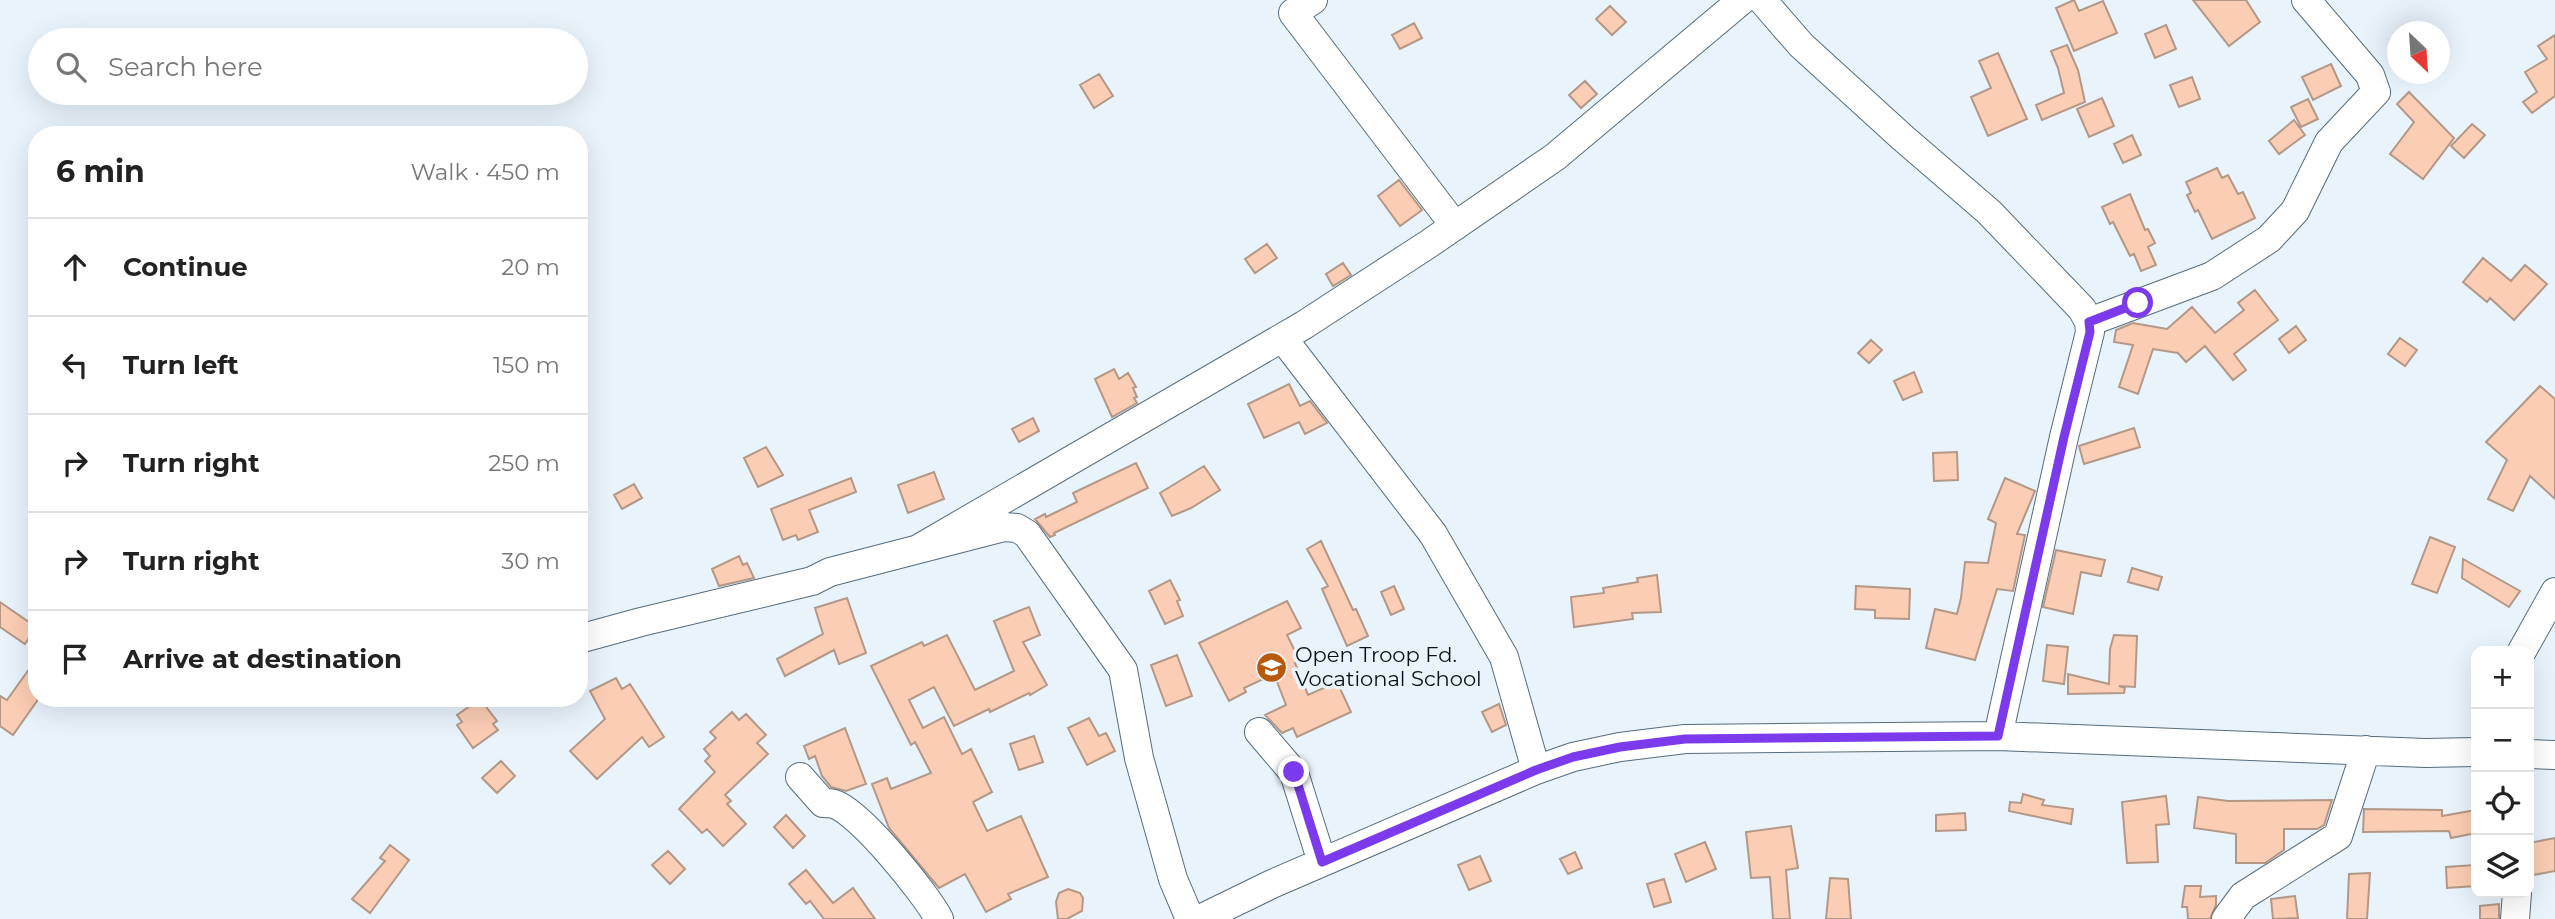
<!DOCTYPE html>
<meta charset="utf-8">
<style>
body{margin:0;font-family:Montserrat,sans-serif;background:#f6f6f6;color:#222}
.controls{position:absolute;right:21px;bottom:21px;display:grid;overflow:hidden;border-radius:14px;box-shadow:0 7px 28px #0002}
.controls button{width:63px;height:63px;display:grid;place-items:center;padding:0;border:0;border-bottom:2px solid #e0e0e0;background:#fff;color:#222;font:35px sans-serif}
.compass{position:absolute;left:2387px;top:21px;width:63px;height:63px;border-radius:50%;background:#fff;box-shadow:0 7px 28px #0002;rotate:155deg}
.stop{position:absolute;width:21px;height:21px;margin:-16px;border:5px solid #7c3aed;border-radius:50%;background:#fff}
.stop.end{background:#7c3aed;border-color:#fff;box-shadow:0 2px 7px #0008}
.list{margin:0;padding:0;list-style:none}
h2{display:flex;justify-content:space-between;align-items:center;height:91px;margin:0;padding:0 28px;font-size:30px}
h2 small{font-size:23px;font-weight:400;color:#767676}
.list li{display:grid;grid-template-columns:46px 1fr auto;gap:21px;align-items:center;box-sizing:border-box;height:98px;padding:0 28px;border-top:2px solid #e0e0e0}
.list b{display:block;font-size:26px;white-space:nowrap}
.list em{font-size:23px;font-style:normal;color:#767676}
.icon{flex:none;width:38px;height:38px;fill:none;stroke:currentColor;stroke-width:2;stroke-linecap:round;stroke-linejoin:round}
.map{position:relative;flex:none;width:2555px;height:919px;overflow:hidden}
.search{position:absolute;background:#fff;box-shadow:0 7px 28px #0002;left:28px;top:28px;width:560px;height:77px;display:flex;align-items:center;gap:18px;box-sizing:border-box;padding:0 24px;border-radius:38px;color:#767676;font-size:26px}
.panel{position:absolute;background:#fff;box-shadow:0 7px 28px #0002;left:28px;top:126px;width:560px;height:581px;border-radius:28px}
.map>svg:first-child{display:block}
.building{fill:#fbcdb4;stroke:#b39787;stroke-width:2}
.lines{fill:none;stroke-linecap:round;stroke-linejoin:round}
.minor-casing{stroke:#546c7e;stroke-width:30}
.minor{stroke:#fff;stroke-width:28}
.route{stroke:#7c3aed;stroke-width:9}
.labels{text-anchor:middle;stroke-width:7;stroke-linejoin:round;paint-order:stroke}
.poi-label{font-size:21px;fill:#071117;stroke:#e9f3fc;text-anchor:start}
</style>
<div class="map">
<svg width="2555" height="919" viewBox="0 0 2555 919">
<rect width="100%" height="100%" fill="#e9f3fc"/>
<path class="building" d="M2074,0L2079,11L2103,1L2117,33L2074,51L2056,8Z
M2193,0H2246L2260,22L2229,46Z
M1610,6L1626,22L1612,35L1596,19Z
M1414,23L1422,38L1400,49L1392,35Z
M2166,25L2176,49L2155,58L2145,34Z
M2555,35V96L2532,113L2523,102L2537,92L2525,72L2547,59L2538,46Z
M2067,45L2078,70L2085,102L2042,120L2036,105L2064,93L2058,68L2051,51Z
M1998,53L2027,119L1988,136L1971,97L1991,88L1979,61Z
M2331,64L2341,86L2313,100L2302,77Z
M1099,74L1113,96L1094,108L1080,85Z
M2192,77L2200,99L2179,107L2170,85Z
M1585,81L1597,94L1581,108L1569,95Z
M2409,92L2454,138L2423,179L2390,154L2414,122L2397,104Z
M2102,98L2114,126L2089,137L2077,109Z
M2308,99L2318,119L2301,127L2291,107Z
M2294,120L2305,135L2279,154L2269,141Z
M2472,124L2485,135L2464,158L2451,146Z
M2132,135L2141,155L2123,163L2114,144Z
M2217,168L2222,178L2228,175L2238,194L2243,192L2255,218L2212,239L2198,210L2195,212L2187,195L2191,193L2186,182Z
M1399,180L1422,210L1400,226L1378,196Z
M2130,194L2145,230L2148,229L2155,243L2148,247L2156,265L2141,271L2134,254L2130,256L2113,222L2110,224L2102,207Z
M1267,244L1277,258L1255,273L1245,259Z
M2483,258L2511,281L2525,265L2547,284L2514,320L2490,298L2487,302L2463,282Z
M1343,263L1351,275L1333,286L1326,274Z
M2255,290L2278,320L2234,354L2246,370L2233,380L2205,346L2186,362L2178,353L2153,349L2138,394L2119,387L2133,345L2114,342L2116,330L2133,323L2167,329L2192,307L2215,333L2244,310L2238,303Z
M2296,326L2306,340L2289,353L2279,339Z
M2400,338L2417,350L2405,366L2388,354Z
M1871,340L1882,350L1869,363L1858,353Z
M1114,369L1119,379L1128,373L1136,387L1133,388L1137,397L1134,398L1137,403L1112,417L1095,379Z
M1914,372L1922,392L1903,400L1894,381Z
M1289,384L1300,406L1310,401L1327,423L1305,434L1299,422L1264,438L1248,404Z
M2540,386L2555,399V499L2530,476L2513,511L2488,499L2507,460L2486,442Z
M1033,418L1039,431L1019,442L1012,429Z
M2134,428L2140,447L2084,464L2079,446Z
M766,447L783,475L758,487L744,458Z
M1957,452L1958,480L1934,481L1933,453Z
M1136,463L1148,488L1054,533L1055,535L1050,537L1035,519L1045,514L1046,517L1077,502L1073,493Z
M1204,466L1220,490L1191,508L1172,516L1160,493Z
M934,472L944,499L908,513L898,485Z
M851,478L856,492L809,510L818,532L798,540L796,535L783,540L771,509Z
M2005,478L2035,491L2017,534L2025,535L2013,591L1997,589L1975,660L1926,648L1935,609L1957,614L1961,598L1965,562L1988,563L1996,523L1988,519Z
M634,484L642,498L622,509L614,495Z
M2430,537L2455,547L2437,593L2412,584Z
M1321,541L1353,610L1356,609L1368,636L1347,646L1322,589L1328,586L1307,549Z
M2056,550L2105,560L2101,576L2081,572L2073,614L2043,607Z
M739,556L743,565L747,563L754,578L719,586L712,569Z
M2463,559L2520,591L2509,607L2462,578Z
M2132,568L2162,577L2158,590L2128,582Z
M1657,575L1661,612L1632,613L1633,619L1574,627L1571,597L1604,593L1603,588L1638,582L1637,578Z
M1170,580L1180,600L1177,601L1183,616L1165,624L1149,591Z
M1394,586L1404,609L1391,615L1381,592Z
M1856,586L1910,589L1909,619L1875,618V610L1855,609Z
M847,598L866,653L839,664L834,650L785,676L777,659L823,634L815,608Z
M1287,601L1301,628L1287,635L1300,661L1295,663L1308,695L1337,682L1351,712L1297,737L1293,728L1282,733L1265,715L1286,705L1274,674L1244,688L1246,692L1229,701L1199,643Z
M0,602L36,627L25,644L0,627Z
M1029,607L1040,635L1023,642L1047,685L1030,695L1029,693L990,712L989,709L954,726L934,687L909,700L923,728L944,717L962,754L971,749L992,792L973,802L987,831L1021,816L1048,877L1008,894L1011,899L986,912L965,874L939,888L889,828L872,784L887,778L891,789L931,773L915,742L911,745L871,666L922,642L924,646L947,635L975,690L1014,671L994,621Z
M2114,635L2137,636L2135,687L2119,686L2125,688L2124,693L2068,694V674L2109,684L2110,649Z
M2047,645L2068,647L2064,684L2043,681Z
M1177,655L1192,696L1166,706L1151,665Z
M37,658V701L13,735L0,726V696L7,700Z
M616,678L622,689L630,684L664,737L649,747L642,737L597,779L570,751L605,719L590,691Z
M480,699L497,721L493,724L498,730L473,748L457,725L462,722L457,715Z
M1499,704L1506,725L1492,732L1482,712Z
M732,712L739,720L746,714L766,735L757,743L768,754L725,795L731,801L727,804L746,824L723,846L707,829L702,833L679,809L715,772L705,761L710,756L704,749L716,738L710,732Z
M1089,718L1099,736L1106,733L1115,751L1087,765L1068,728Z
M845,728L866,784L846,791L831,787L822,776L815,756L809,759L804,746Z
M1034,736L1043,762L1019,770L1010,744Z
M501,761L515,776L497,793L482,778Z
M2023,794L2044,800L2042,805L2073,809L2071,824L2009,811L2010,802L2021,803Z
M2166,796L2169,824L2156,825L2158,862L2127,863L2122,802Z
M2198,797L2228,801L2332,800L2324,825L2317,829H2284V850L2265,863H2236V834L2194,828Z
M2364,809L2442,810V816L2476,810V833L2451,838L2449,831L2363,832Z
M1965,813L1966,830L1936,831V815Z
M786,815L805,836L793,848L774,827Z
M1791,826L1798,868L1786,870L1790,919H1773L1770,877L1751,878L1746,832Z
M2555,838V871L2533,875L2529,843Z
M1705,842L1716,869L1686,882L1675,854Z
M390,845L409,860L370,913L352,899L385,861L380,858Z
M668,851L685,869L670,884L652,865Z
M1575,852L1582,868L1568,874L1560,859Z
M1480,856L1491,881L1469,890L1458,865Z
M2475,865L2476,886L2447,888L2446,867Z
M806,870L833,903L853,888L875,919H824L810,901L806,904L789,884Z
M2370,873L2367,919H2347L2349,874Z
M1830,878L1848,879L1851,919H1826Z
M1664,879L1671,902L1654,907L1647,884Z
M2185,886H2201L2200,897L2216,896V905L2210,919H2188L2187,907H2182Z
M1068,889L1080,893L1083,898L1082,911L1067,919H1058L1056,902L1059,893Z
M2295,896L2298,918L2273,919L2271,899Z
M2499,904V919H2480V906Z"/>
<g class="lines">
<defs>
<path id="minor" d="M1313,0L1293,13L1455,226
M1762,0L1801,45L1903,138L1989,212L2082,309L2089,322L2090,332L2064,437L1998,736
M2089,322L2212,276L2269,239L2295,211L2329,142L2376,92L2370,75L2306,0
M1291,349L1433,534L1504,657L1536,770
M918,549L1304,325L1427,245L1555,157L1742,0
M579,639L641,622L812,581L830,572L1004,527L1017,528L1027,534L1123,670L1139,758L1173,879L1190,919
M2522,651L2555,592
M1259,732L1294,773L1322,862
M2529,754L2555,755
M800,777L823,803C827,803 830,803 834,804C859,811 927,895 939,919
M1200,919L1272,884L1536,770L1573,757L1620,747L1685,739L1998,736L2425,753L2476,752
M2226,919L2243,896L2338,836L2366,750
M2515,919L2517,893"/>
</defs>
<use href="#minor" class="minor-casing"/>
<use href="#minor" class="minor"/>
</g>
<g class="lines">
<path class="route" d="M1294,772L1322,862L1536,770L1573,757L1620,747L1685,739L1998,736L2064,437L2090,332L2089,322L2138,303"/>
</g>
<defs>
<symbol id="school-disc" viewBox="-11 -11 22 22"><circle r="9.5" fill="#b85a0c" stroke="#e9f3fc"/><path d="M0-5L7-2L0 1L-7-2ZM-4 1L0 2.5L4 1V4Q0 6-4 4Z" fill="#fff"/></symbol>
</defs>
<g fill-rule="evenodd">
<use href="#school-disc" x="1254" y="650" width="35" height="35"/>
</g>
<g class="labels">
<g class="poi-label">
<text x="1295" y="662">Open Troop Fd.<tspan x="1295" dy="24">Vocational School</tspan></text>
</g>
</g>
</svg>
<div class="controls">
<button>+</button>
<button>−</button>
<button><svg class="icon" aria-label="locate" viewBox="0 0 24 24"><circle cx="12" cy="12" r="6"/><path d="M12 2v4M12 18v4M2 12h4M18 12h4"/></svg></button>
<button><svg class="icon" aria-label="layers" viewBox="0 0 24 24"><path d="M12 4l9 5-9 5-9-5zM3 14l9 5 9-5"/></svg></button>
</div>
<svg class="compass" viewBox="-18 -18 36 36"><path d="M0-13l5 13h-10z" fill="#e53935"/><path d="M0 13l5-13h-10z" fill="#767676"/></svg>
<div class="stop" style="left:2138px;top:303px"></div>
<div class="stop end" style="left:1294px;top:772px"></div>
<div class="search"><svg class="icon" aria-label="search" viewBox="0 0 24 24"><circle cx="10" cy="10" r="6"/><path d="M15 15l6 6"/></svg>Search here</div>
<section class="panel">
<h2>6 min<small>Walk · 450 m</small></h2>
<ul class="list">
<li><svg class="icon" aria-label="ahead" viewBox="0 0 24 24"><path d="M12 20V5M6 11l6-6 6 6"/></svg><div><b>Continue</b></div><em>20 m</em></li>
<li><svg class="icon" aria-label="left" viewBox="0 0 24 24"><path d="M17 20v-9H6M10 6l-5 5 5 5"/></svg><div><b>Turn left</b></div><em>150 m</em></li>
<li><svg class="icon" aria-label="right" viewBox="0 0 24 24"><path d="M7 20v-9h11M14 6l5 5-5 5"/></svg><div><b>Turn right</b></div><em>250 m</em></li>
<li><svg class="icon" aria-label="right" viewBox="0 0 24 24"><path d="M7 20v-9h11M14 6l5 5-5 5"/></svg><div><b>Turn right</b></div><em>30 m</em></li>
<li><svg class="icon" aria-label="arrive" viewBox="0 0 24 24"><path d="M6 21V4h12l-3 4 3 4H6"/></svg><div><b>Arrive at destination</b></div></li>
</ul>
</section>
</div>
